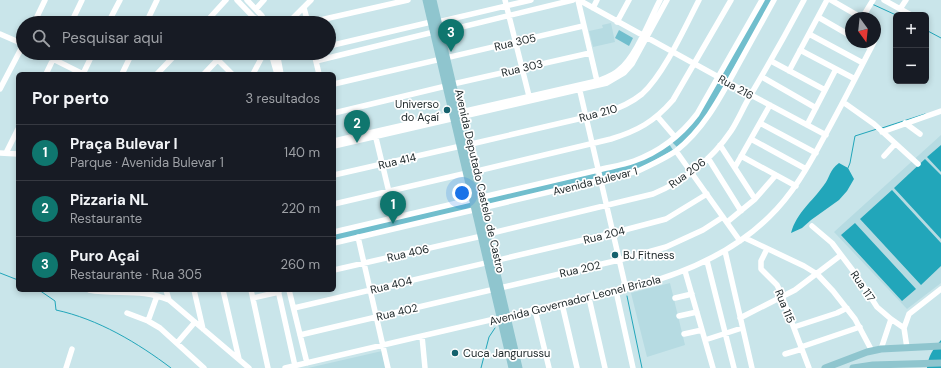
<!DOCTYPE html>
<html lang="pt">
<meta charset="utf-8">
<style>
body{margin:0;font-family:"DM Sans",sans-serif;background:#242831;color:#f1f3f6}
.controls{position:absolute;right:12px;top:12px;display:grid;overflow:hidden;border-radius:6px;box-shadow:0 2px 6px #0003}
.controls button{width:36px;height:36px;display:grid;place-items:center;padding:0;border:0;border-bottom:1px solid #363941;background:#171b24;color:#f1f3f6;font:20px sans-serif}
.compass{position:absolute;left:845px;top:12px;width:36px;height:36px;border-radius:50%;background:#171b24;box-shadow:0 2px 6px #0003;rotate:165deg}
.you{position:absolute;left:462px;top:193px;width:14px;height:14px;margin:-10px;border:3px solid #fff;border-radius:50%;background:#1a73e8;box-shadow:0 0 0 6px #1a73e833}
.badge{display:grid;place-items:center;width:26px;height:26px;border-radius:50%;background:#0f766e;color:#fff;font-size:13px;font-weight:700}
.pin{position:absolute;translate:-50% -33px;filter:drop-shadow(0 1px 2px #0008)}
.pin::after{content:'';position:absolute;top:21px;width:14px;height:12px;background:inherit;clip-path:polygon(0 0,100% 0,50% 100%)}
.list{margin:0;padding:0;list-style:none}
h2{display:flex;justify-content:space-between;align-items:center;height:52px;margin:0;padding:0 16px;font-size:17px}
h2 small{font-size:13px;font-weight:400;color:#9ea1a6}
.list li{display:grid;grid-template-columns:26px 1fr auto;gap:12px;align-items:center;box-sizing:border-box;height:56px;padding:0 16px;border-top:1px solid #363941}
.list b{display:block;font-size:15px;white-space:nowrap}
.list p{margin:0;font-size:13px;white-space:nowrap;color:#9ea1a6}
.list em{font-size:13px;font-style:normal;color:#9ea1a6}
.icon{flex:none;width:22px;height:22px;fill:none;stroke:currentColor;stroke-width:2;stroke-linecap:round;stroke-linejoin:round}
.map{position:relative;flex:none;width:941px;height:368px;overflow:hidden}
.search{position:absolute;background:#171b24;box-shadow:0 2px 6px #0003;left:16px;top:16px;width:320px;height:44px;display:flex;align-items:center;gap:10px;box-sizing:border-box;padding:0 14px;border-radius:22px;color:#9ea1a6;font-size:15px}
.panel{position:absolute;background:#171b24;box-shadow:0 2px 6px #0003;left:16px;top:72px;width:320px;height:220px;border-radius:6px}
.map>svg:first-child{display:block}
.built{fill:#b6dbe2}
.green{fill:#71becd}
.water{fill:#22a6ba}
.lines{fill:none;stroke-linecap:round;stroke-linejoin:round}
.stream{stroke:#22a6ba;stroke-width:1}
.minor{stroke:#fff;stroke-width:5.5}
.major{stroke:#8fc5ce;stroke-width:7}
.poi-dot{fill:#15616d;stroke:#fff;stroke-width:1.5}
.labels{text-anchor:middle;stroke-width:3.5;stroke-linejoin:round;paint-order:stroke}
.street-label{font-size:11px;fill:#1a2426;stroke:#fff}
.poi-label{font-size:11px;fill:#1a2426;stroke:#fff;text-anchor:start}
</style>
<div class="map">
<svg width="941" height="368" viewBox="0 0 941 368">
<rect width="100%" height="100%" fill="#c9e5ea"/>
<path class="built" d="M611,23L615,42L593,47L589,31L603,28L602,25Z
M941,135V283L907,309L834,232Z
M670,283L685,345L647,357L631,293Z
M382,351L385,368H308Z"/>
<path class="green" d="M763,0H772L727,80L721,76Z
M619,30L633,38L629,46L615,38Z
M719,80L726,84L710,112L691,134L677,147L672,142L677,138Z
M669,144L673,150L637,170L602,179L601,171L634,163Z
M595,173L597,179L483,206L482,199Z
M471,202L472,209L334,241V234Z"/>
<path class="water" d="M941,145V172L927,157Z
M925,159L941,175V239L894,188Z
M839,163L848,168L854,179L847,191L839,200L811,220L802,228L791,233C797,212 812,202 824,185C830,178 829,170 839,163Z
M892,190L941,243V266L921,285L860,219Z
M855,223L916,289L902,301L841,235Z
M941,340V368H927C929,354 932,351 941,340Z"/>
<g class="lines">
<path class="stream" d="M872,4L896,15
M926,30L941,38
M882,128L925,114
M848,168L850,163L855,136L877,129
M0,273L18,280
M39,290L55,301L56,310C98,319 138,343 171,368
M627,296L642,368
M481,368L489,337L495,328"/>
<path class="minor" d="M237,0L259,23
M247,0L262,16L266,23
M505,0L529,96
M578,0L597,81
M579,0L751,95L826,135
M831,0L862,18
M884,0L911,15
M304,8L308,23
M593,8L597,0
M256,9L264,0
M900,9L906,0
M818,17L851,36
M862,18L873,0
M438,22L531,0
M617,22L629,0
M34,23L45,0
M71,23L82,0
M108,23L120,0
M146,23L157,0
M205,23L226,0
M251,23L255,18
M288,23L311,0
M307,23L408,0
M441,32L573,0
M0,34L23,44
M809,34L863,63
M861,42L871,48
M329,46L431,22
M800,50L855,79
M41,53L83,74
M271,53L277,74
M277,53L281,74
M314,53L319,74
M218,60L232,74
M316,61L434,32
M771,61L825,90
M789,71L827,0
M46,74L56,53
M83,74L93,53
M122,74L132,53
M157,74L177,53
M204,74L224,53
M253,74L264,53
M762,77L816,108
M334,84L583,26
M453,84L590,53
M579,87L626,289
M0,89L23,45
M843,102L874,124L918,164
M334,113L446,86
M657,116L675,137
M760,123L816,153
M905,123L920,134
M807,125L836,69
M882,132L941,111
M375,134L395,217
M751,139L806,169
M334,141L597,81C605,78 613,76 619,70C636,57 650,19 660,0
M467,145L604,113C617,109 631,103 642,94C664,74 685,27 699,0
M720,145L755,199
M334,146L607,83L624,73L632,64L667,0
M676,151L740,241
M0,153L18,154
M6,153L18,129
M741,156L796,186
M884,156L895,144
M708,158L741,211
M735,167L770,105
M473,172L611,139C637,131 654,122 673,100L731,0
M334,175L461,146
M334,204L467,173
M727,222L755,199L776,175
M812,226L832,243L857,276L877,307L891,319L904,328L907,348
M334,232L598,170C610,167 623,165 634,161C659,152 681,135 697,114L762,0
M488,234L653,194C684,181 712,159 731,131C738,120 743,108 750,96C769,64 787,32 804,0
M358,237L388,368
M745,238L804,266L817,274L833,291L855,319L872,351
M334,243L638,171C651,165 664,159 676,151C704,129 720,98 737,67C749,45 762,22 774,0
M767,249L761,261V269L777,285L780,291L809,368
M725,251L752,368
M707,261L734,368
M334,270L482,236
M685,271L713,368
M500,288L619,260L666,247L703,230L723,217
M89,290C116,295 142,288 169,300L249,368
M166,290L169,300
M194,290L203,329
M223,290L239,359
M251,290L268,368
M278,290L295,366
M289,290L307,363
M616,291L633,368
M253,298L279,292
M589,298L605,368
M675,298L692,294
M562,304L577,368
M294,308L613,233L666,219L707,194
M535,310L549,368
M127,313L148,321L160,328L204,368
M679,316L697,312
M740,318L795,290L841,255
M148,321L157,296
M794,327L837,313L847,308
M904,328L909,314L941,289
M684,334L702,330
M300,335L495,289
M422,336L425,368
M705,340L742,328
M177,343L195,322
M801,347L860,327
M881,349L891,319
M785,354L802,349
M66,368L72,349
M285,368L636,286C686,273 732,253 769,217C792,195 808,167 823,139C841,107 857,75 874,42"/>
<path class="major" d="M426,0L512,368
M433,0L519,368
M825,368L867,352L881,349L941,346
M853,368L873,365L941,363"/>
</g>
<g class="poi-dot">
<circle cx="447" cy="110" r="4"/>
<circle cx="615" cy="255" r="4"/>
<circle cx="455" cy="353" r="4"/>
</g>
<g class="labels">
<g class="street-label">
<text transform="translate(515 42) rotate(-13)" y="4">Rua 305</text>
<text transform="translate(522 68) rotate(-13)" y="4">Rua 303</text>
<text transform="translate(736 87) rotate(29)" y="4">Rua 216</text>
<text transform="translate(598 113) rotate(-15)" y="4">Rua 210</text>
<text transform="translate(397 161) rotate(-13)" y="4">Rua 414</text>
<text transform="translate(687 173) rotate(-36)" y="4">Rua 206</text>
<text transform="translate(480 181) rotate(77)" y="4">Avenida Deputado Castelo de Castro</text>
<text transform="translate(595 181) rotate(-14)" y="4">Avenida Bulevar 1</text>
<text transform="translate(604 235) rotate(-14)" y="4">Rua 204</text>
<text transform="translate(408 253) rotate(-13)" y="4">Rua 406</text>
<text transform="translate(580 269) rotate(-13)" y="4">Rua 202</text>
<text transform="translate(391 285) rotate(-13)" y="4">Rua 404</text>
<text transform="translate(863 286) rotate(56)" y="4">Rua 117</text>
<text transform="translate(575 300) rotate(-14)" y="4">Avenida Governador Leonel Brizola</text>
<text transform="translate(785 306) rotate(68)" y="4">Rua 115</text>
<text transform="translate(397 312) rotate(-13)" y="4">Rua 402</text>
</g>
<g class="poi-label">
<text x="439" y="108" text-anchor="end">Universo<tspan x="439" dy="13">do Açaí</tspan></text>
<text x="623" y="259">BJ Fitness</text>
<text x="463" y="357">Cuca Jangurussu</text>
</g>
</g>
</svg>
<div class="controls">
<button>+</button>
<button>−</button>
</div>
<svg class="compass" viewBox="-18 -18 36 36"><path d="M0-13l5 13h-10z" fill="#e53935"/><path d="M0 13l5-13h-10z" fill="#9ea1a6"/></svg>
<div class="you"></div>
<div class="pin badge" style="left:393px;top:224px">1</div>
<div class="pin badge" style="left:357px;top:143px">2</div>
<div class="pin badge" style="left:451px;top:52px">3</div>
<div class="search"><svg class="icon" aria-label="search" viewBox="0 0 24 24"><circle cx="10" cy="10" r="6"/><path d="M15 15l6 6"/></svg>Pesquisar aqui</div>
<section class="panel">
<h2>Por perto<small>3 resultados</small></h2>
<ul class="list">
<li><span class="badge">1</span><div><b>Praça Bulevar I</b><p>Parque · Avenida Bulevar 1</p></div><em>140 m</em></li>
<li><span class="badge">2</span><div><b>Pizzaria NL</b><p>Restaurante</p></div><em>220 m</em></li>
<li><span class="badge">3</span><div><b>Puro Açai</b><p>Restaurante · Rua 305</p></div><em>260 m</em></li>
</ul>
</section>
</div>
